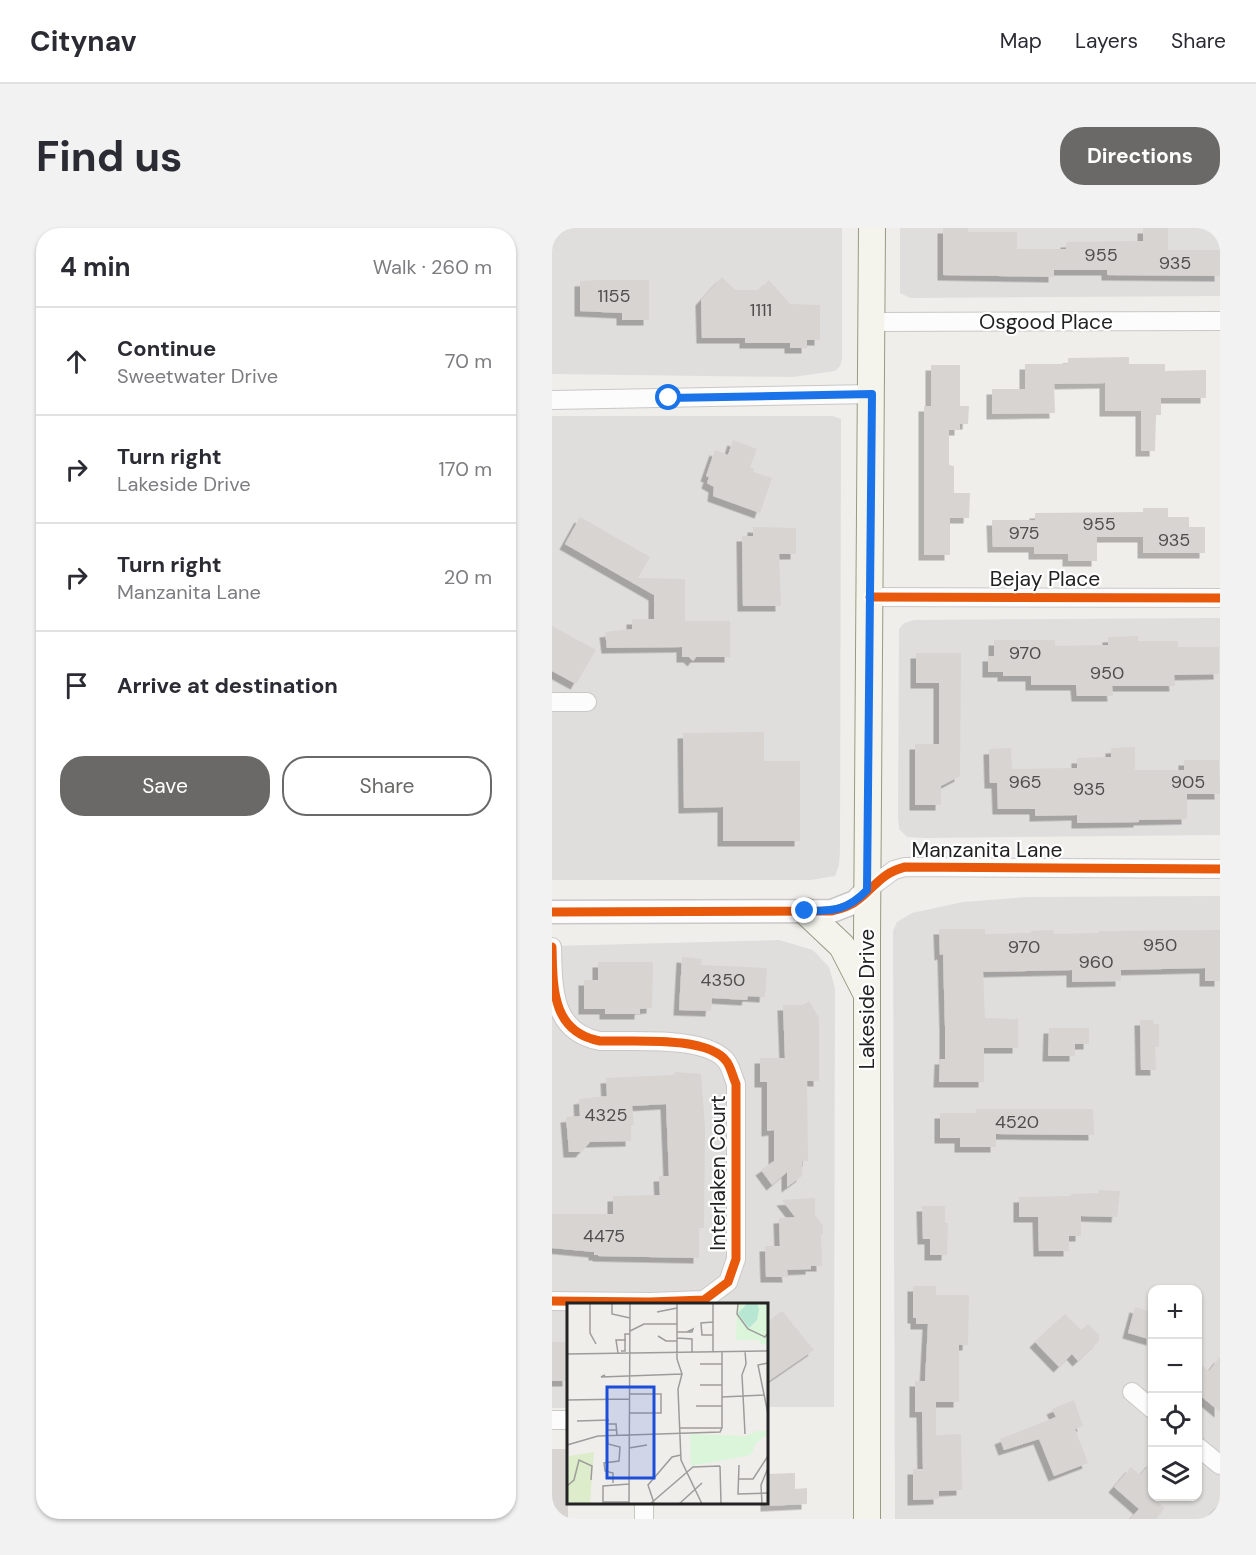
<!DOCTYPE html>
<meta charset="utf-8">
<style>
body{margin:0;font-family:"DM Sans",sans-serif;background:#f2f2f3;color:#2b2b33}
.controls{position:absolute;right:18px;bottom:18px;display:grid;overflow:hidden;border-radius:12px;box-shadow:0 2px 4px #0004}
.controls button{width:54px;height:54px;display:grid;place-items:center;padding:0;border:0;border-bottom:2px solid #e1e1e2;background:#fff;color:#2b2b33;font:30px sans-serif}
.stop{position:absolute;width:18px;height:18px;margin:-14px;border:4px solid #1a73e8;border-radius:50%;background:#fff}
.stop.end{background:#1a73e8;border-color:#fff;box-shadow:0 2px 6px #0008}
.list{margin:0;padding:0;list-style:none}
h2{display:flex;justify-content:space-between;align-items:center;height:78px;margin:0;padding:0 24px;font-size:26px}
h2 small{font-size:20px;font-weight:400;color:#7c7c81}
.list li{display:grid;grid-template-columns:39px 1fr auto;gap:18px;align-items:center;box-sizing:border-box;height:108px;padding:0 24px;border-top:2px solid #e1e1e2}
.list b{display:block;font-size:22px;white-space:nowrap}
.list p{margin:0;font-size:20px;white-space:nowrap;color:#7c7c81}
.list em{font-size:20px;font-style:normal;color:#7c7c81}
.actions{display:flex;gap:12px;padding:18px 24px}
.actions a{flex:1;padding:14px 0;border:2px solid #6a6968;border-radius:24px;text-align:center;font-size:21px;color:#6a6968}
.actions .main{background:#6a6968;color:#fff}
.icon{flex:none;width:33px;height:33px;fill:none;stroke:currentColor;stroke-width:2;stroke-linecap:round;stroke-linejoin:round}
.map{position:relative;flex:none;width:668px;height:1291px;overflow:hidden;border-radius:24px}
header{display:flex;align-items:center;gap:36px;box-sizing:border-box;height:84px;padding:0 30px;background:#fff;border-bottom:2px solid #e1e1e2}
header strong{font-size:28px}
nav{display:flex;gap:33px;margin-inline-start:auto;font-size:21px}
.intro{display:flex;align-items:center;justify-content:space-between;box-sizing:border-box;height:144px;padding:0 36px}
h1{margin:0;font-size:42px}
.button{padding:15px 27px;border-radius:24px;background:#6a6968;color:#fff;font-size:21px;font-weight:700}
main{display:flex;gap:36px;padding:0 36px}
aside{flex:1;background:#fff;border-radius:24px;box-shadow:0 2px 4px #0004}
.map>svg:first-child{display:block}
.residential{fill:#dfdedc;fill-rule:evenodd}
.building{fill:#d7d4d2;filter:url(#shadow)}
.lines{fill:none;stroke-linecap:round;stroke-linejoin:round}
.minor-casing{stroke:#c9c8c7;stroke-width:20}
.tertiary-casing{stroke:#c9c8c7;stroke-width:25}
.secondary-casing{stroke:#999a82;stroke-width:28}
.minor{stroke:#fdfcfc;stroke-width:18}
.tertiary{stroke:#fdfcfc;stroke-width:22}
.secondary{stroke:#f4f4ed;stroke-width:26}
.cycleway-casing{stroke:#fff;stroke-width:13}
.cycleway{stroke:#e8590c;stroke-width:9}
.route{stroke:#1a73e8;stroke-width:8}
.labels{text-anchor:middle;stroke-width:4.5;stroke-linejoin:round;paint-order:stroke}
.number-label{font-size:18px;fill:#4f4e4e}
.street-label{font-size:21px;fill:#222;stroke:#fff}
.inset-road{fill:none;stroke:#9e9c9b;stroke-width:1.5}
.view{fill:#1d4ed8;fill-opacity:0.15;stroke:#1d4ed8;stroke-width:3}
.inset-edge{fill:none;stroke:#222;stroke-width:3}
</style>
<header>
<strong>Citynav</strong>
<nav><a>Map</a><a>Layers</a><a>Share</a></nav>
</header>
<div class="intro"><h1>Find us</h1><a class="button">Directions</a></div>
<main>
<aside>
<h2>4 min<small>Walk · 260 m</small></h2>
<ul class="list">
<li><svg class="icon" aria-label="ahead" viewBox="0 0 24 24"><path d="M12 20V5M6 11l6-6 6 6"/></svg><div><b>Continue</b><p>Sweetwater Drive</p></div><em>70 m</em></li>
<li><svg class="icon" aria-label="right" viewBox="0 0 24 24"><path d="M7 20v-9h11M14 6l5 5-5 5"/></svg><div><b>Turn right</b><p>Lakeside Drive</p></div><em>170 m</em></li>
<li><svg class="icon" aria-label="right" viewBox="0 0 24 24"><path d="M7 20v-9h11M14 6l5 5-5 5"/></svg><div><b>Turn right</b><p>Manzanita Lane</p></div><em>20 m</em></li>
<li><svg class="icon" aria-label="arrive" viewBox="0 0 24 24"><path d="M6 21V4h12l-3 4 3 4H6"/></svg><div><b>Arrive at destination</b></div></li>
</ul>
<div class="actions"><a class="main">Save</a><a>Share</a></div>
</aside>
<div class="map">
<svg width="668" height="1291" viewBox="0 0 668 1291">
<defs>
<filter id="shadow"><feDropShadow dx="-5.5" dy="5.5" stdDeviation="0" flood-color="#0004"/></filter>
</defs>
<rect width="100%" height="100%" fill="#f0eeeb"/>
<path class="residential" d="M0,0H290V131L288,138L283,143L241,149L0,146Z
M348,0H668V68L358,70L348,65Z
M0,188H281L289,191L288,623L287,637L283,648L259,652H0Z
M668,390V607L373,610L355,609L347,601L346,589L347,401L352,395L362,392Z
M668,668V1291H343L341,703L345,694L360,685L411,674L475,669ZM600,1062H646V1268H600Z
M227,712L261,722L277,739L283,760L282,1179H215L214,1076H16V1180H0V718Z"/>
<path class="building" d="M391,0H416V4H465V21H514V14L591,13V0H616V22H668V48L555,47V42H502V49L391,47Z
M170,49L183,62H207L217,52L238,76L268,77V112H255V120H238V115H193V110H150L149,72Z
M49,52H97V92H70V85L28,83V53Z
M577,129V136H613V143L654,142V170H609V187H604L603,223H589V183H553V155L502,156L503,185L440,186V161H473V136H516V130Z
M379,137H408V178H417L416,196H408V202H397V237L402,238V265H418L417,290H398V327H372V178H379Z
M181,212L205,221L198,239L202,241L201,244L220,250L208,285L161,268L162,259L155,255L157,249L154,248L163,222L176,227Z
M591,280H616V289H637V299H653V325H591V309H545V333H516V326H482V319H441L440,292H483V285L591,284Z
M28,289L98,329L86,350L133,351V393H178V429H144L141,433L137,429H130V419L55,420L53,404L80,401V391H102V367L13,316Z
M201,299L244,300V326H227L229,378H191L190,308H201Z
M0,398L44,422L24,456L0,443Z
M586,408V413H626V419H667V446L622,447L623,458H560L561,468H525L524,457H479V448H451V444H436V428H442V412H503V418L556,417V409Z
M364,425H409L408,548L389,558V577H363V516H387V455H364Z
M212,504V533H248V613H171V579L132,580L131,505Z
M583,519V542H632V532H667L668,566H635V591L587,592V594L525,595V587L483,588V581H446L445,555H438L437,521L459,520L460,541L525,540V530L559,529V520Z
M387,701H433V706L479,705V703L501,702L502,706L547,705V703L668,702V753H653V740L569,742V753L520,754V742L431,744L433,790L466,791V820H432V854H387L388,831H393V798L391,726L388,727Z
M130,729L150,731L149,737L215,740L213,769L196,768L195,772L160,770L159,783L127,782Z
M46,734H101L100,780L88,781V786H53V781H32V752H46Z
M257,773L267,790V853H255L256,933H250V948L235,959V944L220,957L209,942L222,933V902L215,903V854H208V830H233L231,777H251Z
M588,792H601L602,796H607V819H603L604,842H589Z
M497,800H537V816H523V828H496Z
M123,844L149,846L153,899L152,1000H147V1030L46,1028V1027H42V1024L0,1020V986H61V968L108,967L107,948H117L114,876L80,878L82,896L79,898V913L38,914L29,924H17L14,889L28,888L27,871L55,868L54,850L121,847Z
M424,881H541L542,907L444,906V919H408V910H388V885H424Z
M547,962L568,963L565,989L529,988V1008H517V1023H487L486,989H467V969L519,968V966L546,965Z
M263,970V987L271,998V1007H269L270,1038H259V1041L235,1042L236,1049H214L213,1018H228L227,990L243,989L230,972Z
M370,978H393V995H396L395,1027H378V1011H371Z
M361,1058H384V1067H417L416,1117H407V1174H384V1207L409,1206L410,1262L387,1263V1271L361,1272V1241H371L370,1184H363V1153H373L376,1096H364V1090H361Z
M583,1079L600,1084V1112L576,1105Z
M230,1083L262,1122L214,1155V1095Z
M513,1086L529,1102L536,1096L547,1107V1113L526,1133L520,1126L507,1139L483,1114Z
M0,1114H16V1153H0Z
M668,1129V1184L645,1165V1134L657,1143Z
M522,1172L531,1198L523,1201L536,1235L502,1248L487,1211L452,1222L448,1211L504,1189L500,1181Z
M0,1221H16V1291H0Z
M600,1233V1270L613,1280L604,1291H578L587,1281L562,1259L579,1239L588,1247Z
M243,1245V1261L255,1260V1276L214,1278V1246Z"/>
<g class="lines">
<defs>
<path id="minor" d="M319,94L668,93
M0,172L320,166
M318,369L668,370
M0,474H35
M315,662L342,642L353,639L668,641
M0,719C1,761 0,804 48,813C79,814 156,807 175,834C179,840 181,849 184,856V1031L176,1054L152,1072L98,1074L0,1073
M580,1164L600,1181
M0,1192H16
M646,1219L668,1237
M92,1274V1291
M666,1291L668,1289"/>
<path id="tertiary" d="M0,684L280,683L303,674L315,662"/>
<path id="secondary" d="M253,683L290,718L313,763
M315,1291V710L320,0"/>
</defs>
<use href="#minor" class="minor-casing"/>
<use href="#tertiary" class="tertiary-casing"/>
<use href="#secondary" class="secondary-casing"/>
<use href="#minor" class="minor"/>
<use href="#tertiary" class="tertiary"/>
<use href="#secondary" class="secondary"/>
<defs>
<path id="cycleway" d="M318,369L668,370
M0,684L280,683C288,681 296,679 303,674C321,662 328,645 353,639L668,641
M0,719C1,761 0,804 48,813C79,814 156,807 175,834C179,840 181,849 184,856V1031L176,1054L152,1072L98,1074L0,1073"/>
</defs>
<use href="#cycleway" class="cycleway-casing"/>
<use href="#cycleway" class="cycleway"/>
</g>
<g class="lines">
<path class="route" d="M117,170L320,166L315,662C295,683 281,683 253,683"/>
</g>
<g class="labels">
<g class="number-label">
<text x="549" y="33">955</text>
<text x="623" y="41">935</text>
<text x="62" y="74">1155</text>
<text x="209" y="88">1111</text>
<text x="547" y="302">955</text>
<text x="472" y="311">975</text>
<text x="622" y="318">935</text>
<text x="473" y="431">970</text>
<text x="555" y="451">950</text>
<text x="473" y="560">965</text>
<text x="636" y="560">905</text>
<text x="537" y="567">935</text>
<text x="608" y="723">950</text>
<text x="472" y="725">970</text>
<text x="544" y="740">960</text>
<text x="171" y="758">4350</text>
<text x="54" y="893">4325</text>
<text x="465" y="900">4520</text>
<text x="52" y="1014">4475</text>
</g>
<g class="street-label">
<text x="494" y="101">Osgood Place</text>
<text x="493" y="358">Bejay Place</text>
<text x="435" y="629">Manzanita Lane</text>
<text transform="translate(315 771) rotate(-90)" y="7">Lakeside Drive</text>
<text transform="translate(166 945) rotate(-90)" y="7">Interlaken Court</text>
</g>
</g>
<g transform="translate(15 1075)">
<rect width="201" height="201" fill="#f0eeeb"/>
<path d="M27,149L23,201H0L2,153Z" fill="#ddeccb"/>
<path d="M170,0H201V41H193L192,37H169ZM190,128H201V131L189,140L184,152L124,163L123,131L179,133Z" fill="#daf5da"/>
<path d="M181,0H190L192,6L190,17L182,25L171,10Z" fill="#b7e6d2"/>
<path class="inset-road" d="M23,0V30L29,41M45,0V11L63,15M110,0V56L115,71L111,86L114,157L135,201M171,1L170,11L181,26L198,34L201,30M90,9L110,5M63,28L77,21H110M110,29H125L126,26L120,29M146,32H135L134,20L146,19M91,33L99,38H110M110,35L125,36V49M54,48H58V31H63M155,48V125M178,48L179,61L175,72L178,131M146,49V0M51,50L49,37H59M0,51L201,48M201,60L191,62L201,111M133,61H155M38,72L34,74L115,71M133,82H155M155,94L197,92M0,97L62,96M129,103H155M62,110H94V91H62M10,118L42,117M113,125H155M49,127H40V121H49L50,132M40,132L41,141L53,144L52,158L37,160L38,168L46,170V180M0,142L31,133L153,129L155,125M62,145L80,142M172,162L171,191L201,190M153,163L154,201M171,176H186L201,153M62,181L36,183V199H62M0,183L7,177L12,157L25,163L24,177M87,200L81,182L105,154L114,152M62,201L63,0M83,201L126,164L153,163M112,201L135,180M195,201L194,182L201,165"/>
<path class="view" d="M40,84H87V175H40Z"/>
<rect width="201" height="201" class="inset-edge"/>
</g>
</svg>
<div class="controls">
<button>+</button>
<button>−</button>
<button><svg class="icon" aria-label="locate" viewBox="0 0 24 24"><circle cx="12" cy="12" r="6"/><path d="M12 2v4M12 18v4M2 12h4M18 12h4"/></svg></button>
<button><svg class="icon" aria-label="layers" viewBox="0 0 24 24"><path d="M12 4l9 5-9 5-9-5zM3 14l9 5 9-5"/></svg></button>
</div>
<div class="stop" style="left:117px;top:170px"></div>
<div class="stop end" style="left:253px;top:683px"></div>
</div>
</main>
